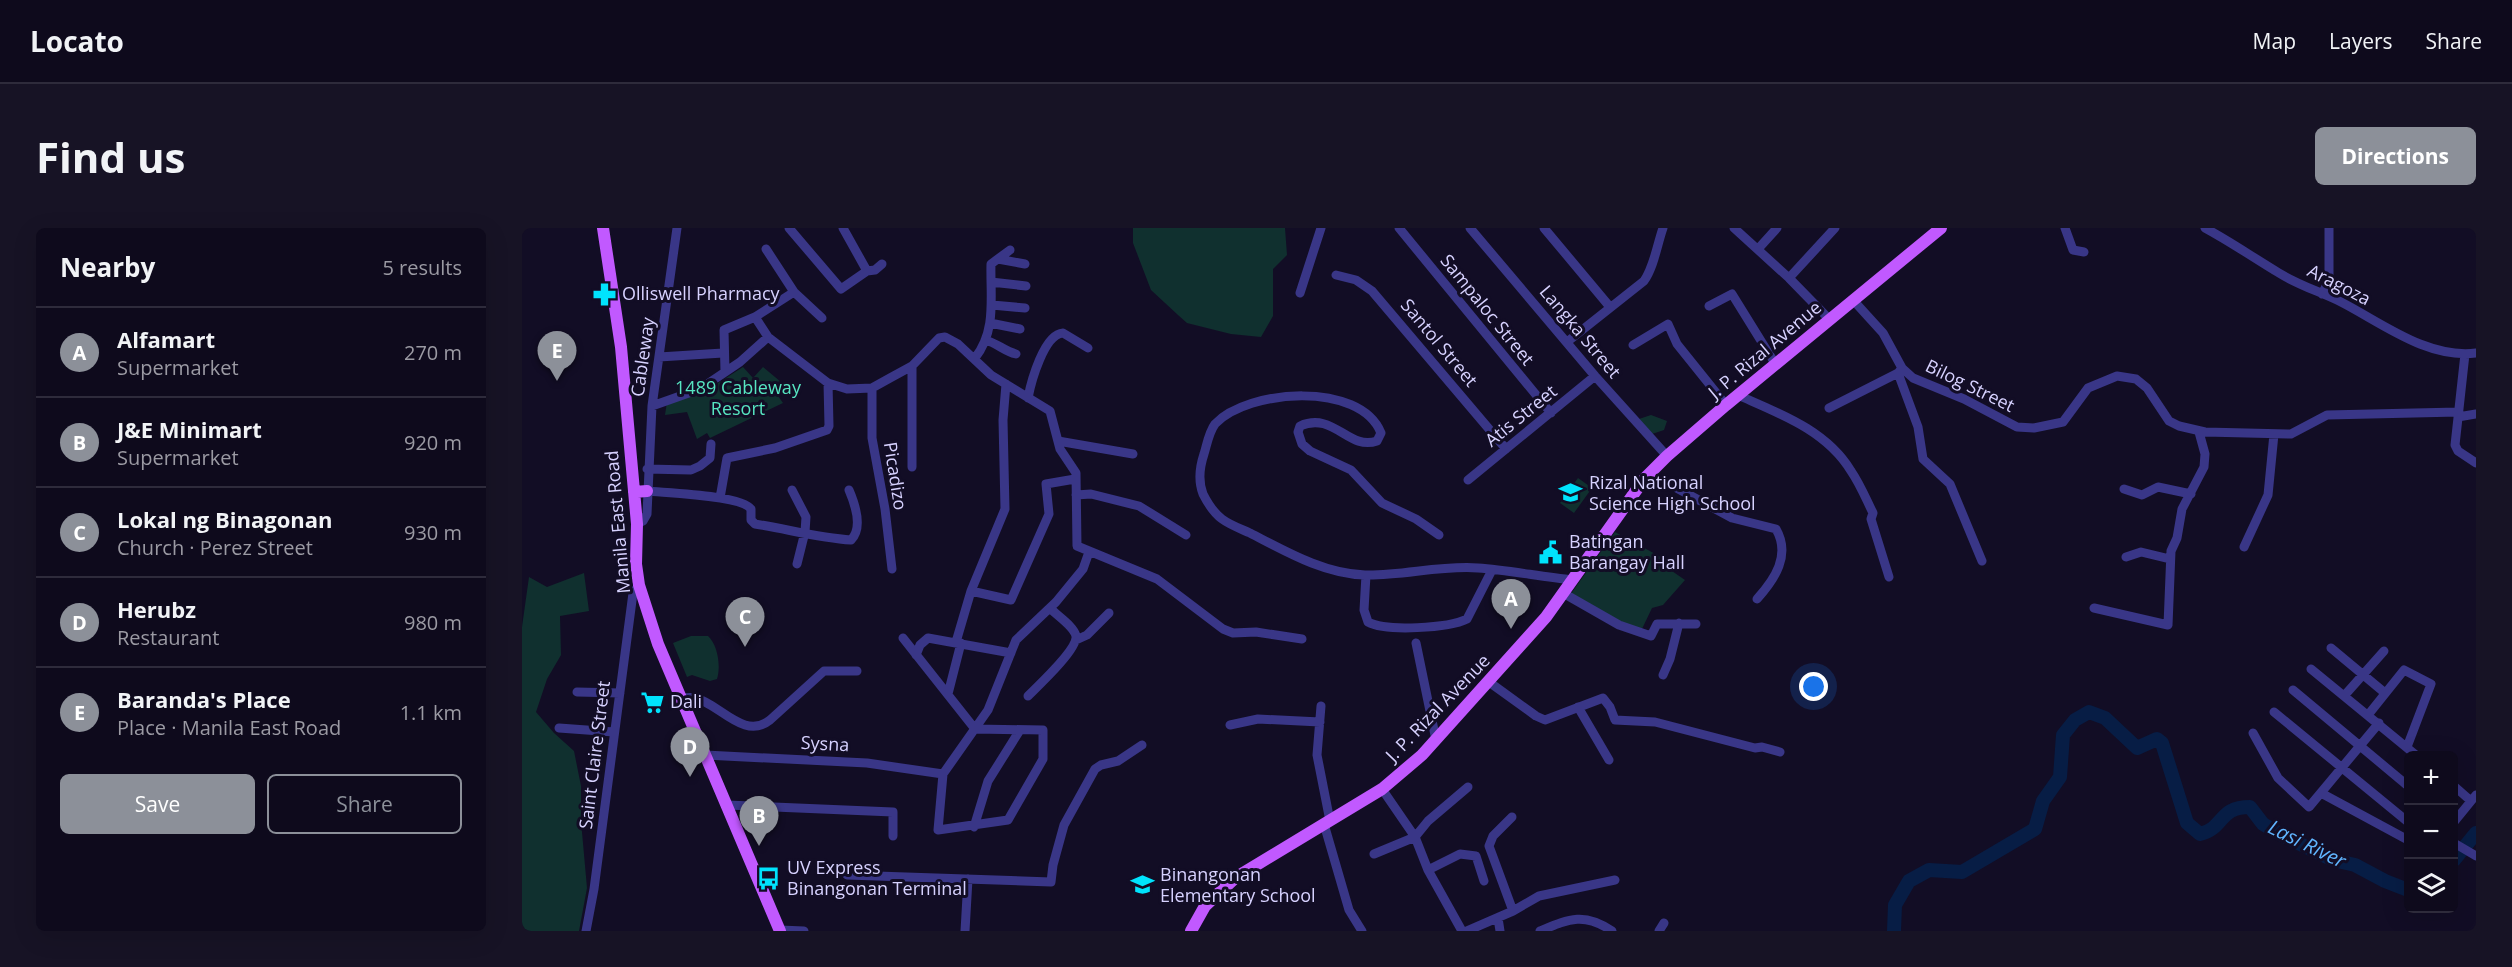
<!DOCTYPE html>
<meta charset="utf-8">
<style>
body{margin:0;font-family:"Open Sans",sans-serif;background:#171325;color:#f1f3f6}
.controls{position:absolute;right:18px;bottom:18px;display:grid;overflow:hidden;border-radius:9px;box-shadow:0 6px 24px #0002}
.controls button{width:54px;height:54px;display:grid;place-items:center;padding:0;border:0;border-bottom:2px solid #2e2b3b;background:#0e0a1c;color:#f1f3f6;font:30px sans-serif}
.you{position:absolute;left:1292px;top:459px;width:21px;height:21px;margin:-15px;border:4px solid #fff;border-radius:50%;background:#1a73e8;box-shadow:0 0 0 9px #1a73e833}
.badge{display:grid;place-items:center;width:39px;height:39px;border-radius:50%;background:#8c9099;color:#fff;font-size:20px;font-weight:700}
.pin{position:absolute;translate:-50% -50px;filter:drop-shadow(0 2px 3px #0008)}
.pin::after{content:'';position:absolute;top:32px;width:21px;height:18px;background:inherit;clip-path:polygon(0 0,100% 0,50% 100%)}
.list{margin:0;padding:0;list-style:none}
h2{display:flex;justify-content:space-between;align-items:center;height:78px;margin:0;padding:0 24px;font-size:26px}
h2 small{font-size:20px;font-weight:400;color:#9b9aa3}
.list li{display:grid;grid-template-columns:39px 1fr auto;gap:18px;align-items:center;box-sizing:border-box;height:90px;padding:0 24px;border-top:2px solid #2e2b3b}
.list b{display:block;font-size:22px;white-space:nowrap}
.list p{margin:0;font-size:20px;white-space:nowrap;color:#9b9aa3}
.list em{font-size:20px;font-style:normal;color:#9b9aa3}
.actions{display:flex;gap:12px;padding:18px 24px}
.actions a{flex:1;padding:14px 0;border:2px solid #8c9099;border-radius:9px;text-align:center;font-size:21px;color:#8c9099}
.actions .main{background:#8c9099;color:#fff}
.icon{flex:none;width:33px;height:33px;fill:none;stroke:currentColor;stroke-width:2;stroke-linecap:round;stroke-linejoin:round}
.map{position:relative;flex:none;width:1954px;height:703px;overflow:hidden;border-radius:9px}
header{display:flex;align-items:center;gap:36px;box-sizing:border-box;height:84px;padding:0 30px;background:#0e0a1c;border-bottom:2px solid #2e2b3b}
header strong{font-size:28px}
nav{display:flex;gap:33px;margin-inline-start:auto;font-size:21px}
.intro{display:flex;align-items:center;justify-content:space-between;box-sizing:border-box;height:144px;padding:0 36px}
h1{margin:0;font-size:42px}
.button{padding:15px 27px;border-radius:9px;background:#8c9099;color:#fff;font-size:21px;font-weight:700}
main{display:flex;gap:36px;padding:0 36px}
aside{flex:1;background:#0e0a1c;border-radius:9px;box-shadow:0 6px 24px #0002}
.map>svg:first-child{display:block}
.green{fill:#10302f}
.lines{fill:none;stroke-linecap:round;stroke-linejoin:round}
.river{stroke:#071d45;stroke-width:14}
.minor{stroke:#393687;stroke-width:9}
.major{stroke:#c159ff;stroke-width:12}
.labels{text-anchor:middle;stroke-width:6;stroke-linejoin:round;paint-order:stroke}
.street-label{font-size:18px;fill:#d7d2ff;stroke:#120d25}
.poi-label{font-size:18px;fill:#d7d2ff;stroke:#120d25;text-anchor:start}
.park-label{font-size:18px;fill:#57e6c2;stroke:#120d25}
.water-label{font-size:20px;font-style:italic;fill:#60b5ff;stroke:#120d25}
</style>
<header>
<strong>Locato</strong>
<nav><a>Map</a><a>Layers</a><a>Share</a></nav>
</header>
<div class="intro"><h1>Find us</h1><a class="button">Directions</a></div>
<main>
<aside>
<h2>Nearby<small>5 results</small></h2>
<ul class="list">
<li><span class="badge">A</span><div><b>Alfamart</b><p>Supermarket</p></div><em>270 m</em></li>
<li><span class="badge">B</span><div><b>J&amp;E Minimart</b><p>Supermarket</p></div><em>920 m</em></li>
<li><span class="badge">C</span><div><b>Lokal ng Binagonan</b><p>Church · Perez Street</p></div><em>930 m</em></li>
<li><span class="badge">D</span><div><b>Herubz</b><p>Restaurant</p></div><em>980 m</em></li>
<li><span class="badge">E</span><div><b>Baranda's Place</b><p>Place · Manila East Road</p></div><em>1.1 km</em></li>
</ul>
<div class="actions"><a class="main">Save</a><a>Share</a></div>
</aside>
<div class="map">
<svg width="1954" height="703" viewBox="0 0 1954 703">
<rect width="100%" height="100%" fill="#120d25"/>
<path class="green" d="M611,0H763L765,27L751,41V88L739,109L709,106L665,95L656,87L629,62L611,15Z
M221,139L231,150L241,139L265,159L254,165L261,175L188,210L185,205L175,211L165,184L143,187L145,174L179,166Z
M1129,187L1145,193L1142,202L1130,206L1117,191Z
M1056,250L1070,260L1052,285L1038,275Z
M1093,304L1148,334L1147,341L1163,352L1141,377L1130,380L1119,403L1096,394L1048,367Z
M62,345L67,383L38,388L39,427L25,451L14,484L32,505L52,523L59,558V593L65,660L57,703H0V399L7,349L25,359Z
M169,408H186C196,417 199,439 195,451L188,453L170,447L165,449L151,415Z"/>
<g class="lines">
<path class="river" d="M1932,632L1954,605
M1372,703L1373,677L1387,653L1407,642L1440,644L1513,601L1521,573L1538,549L1541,507L1553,492L1567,484L1583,490L1615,520L1635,511L1640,515L1665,595L1678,606C1703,600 1696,579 1728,579L1741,596L1758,606L1811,632L1833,637L1863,653L1886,662"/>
<path class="minor" d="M267,0L319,61L345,43L353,42L360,36
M321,0L345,43
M877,0L1029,185
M948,0L1073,148L1145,228
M1022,0L1088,79
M1212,0L1267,50L1308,92
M1543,0L1551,22L1562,24
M1683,0C1709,14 1732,30 1757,45C1776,57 1799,64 1819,74C1860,95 1905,131 1954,125
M244,21L272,64L300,90
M1236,21L1255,0
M476,31L503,36
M814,47L834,52L850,63L984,221
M1267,50L1313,0
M469,54L504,58
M778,65L799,0
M1800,66L1807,53V0
M1331,72L1361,105L1380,140L1391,150L1442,171L1495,199L1512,200L1541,194L1566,160L1595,148L1614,151L1625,160L1647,193L1657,198L1683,204L1769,206L1805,187L1936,184
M470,77L503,80
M1187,78L1210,66L1254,137
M233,89L246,109L306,155L325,161L350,160L368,150L390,138L417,110L423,109L436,116L469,147L528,183L538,221L554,245L555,318L635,351L701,401L711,405L734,404L780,411
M468,95L498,101
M463,112C475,115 482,123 494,126
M1045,114L1122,53C1132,39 1135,17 1141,0
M1111,117L1146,96L1155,116L1204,177
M1943,126L1933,217L1936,223L1954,235
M137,129L201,125
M453,130C475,102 468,69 469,36L488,22
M1380,140L1376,145L1396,199L1401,231L1428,256L1460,333
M203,144L202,102L233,89L272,64
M350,160V210L363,281L370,341
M1218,168C1259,186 1305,203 1329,243C1338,256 1344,271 1351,285L1349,291L1367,349
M506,170C509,154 522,106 541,105L566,120
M130,178L178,161L218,134L246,109
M1307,180L1376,145
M1936,189L1954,186
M536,213L611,226
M390,239V138
M125,241L169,242L178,238L188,230L189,216
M1123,250L1149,257L1210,290L1254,301C1269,327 1253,351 1235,371
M946,252L1073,148
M1602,261L1620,267L1636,259L1669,266
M270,262L284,289L283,304L275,336
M125,263C144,265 220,267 229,281V292L233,296C265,301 297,310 329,312C341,300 333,276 327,262
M554,267L569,266L617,278L664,307
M198,270L205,230L253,220L305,202L307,198L306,155
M115,296L121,293L125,286L130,178L155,0
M917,307L894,291L860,275L829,242L788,223L780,216L776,204L778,198C812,183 826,223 855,213L859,205C838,153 726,161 693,196C687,204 685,216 682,226C678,238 676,253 681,266C685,274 692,285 700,291C708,297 719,301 728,305C763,323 802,346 843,347C880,348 919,337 956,340C987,342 1019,349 1051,352
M1722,319L1746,267L1752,206
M1604,329L1619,324L1648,331
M844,347L842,382L846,394C864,404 927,400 945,391L970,342
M449,363L489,372L527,286L524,256L553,251
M1041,365L1097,397L1129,408L1135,396H1174
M1572,380L1646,397L1649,323L1655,310L1660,281L1682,239L1683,226L1677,204
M381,410L453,501L521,502V531L486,592L416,602L421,546L466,482L494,412L534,374L561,341L567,324
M554,412L565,407L587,385
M434,414L449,363L483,281L481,192L484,156
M894,415L914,512
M1809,420L1863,465
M394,427L398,417L406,410L489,425
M1789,441L1895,528
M1141,447L1148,431L1157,395
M967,454L1014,488L1023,492L1081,470L1088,479L1093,492L1133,494L1233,520L1240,519L1258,524
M1771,462L1886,558
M55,464L98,465
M426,466L439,415
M506,468C516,458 556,421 554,408C552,398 534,387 528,380
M1822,468L1862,423
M159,470C163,470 169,469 173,470C197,475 222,513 248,492L302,443H335
M799,478L795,527L808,593
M1056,479L1087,532
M1752,484L1886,594
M1846,487L1882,442L1909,456L1885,519
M708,497L736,491L798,494
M37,500L92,504
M1731,505L1756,550L1787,579L1857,495
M183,527L345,535L421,546
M1932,558L1949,573
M860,561L893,609L906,642L940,703
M1799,565L1886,612
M205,577L371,584V608
M990,589L971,608L967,618L991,683
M1932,594L1954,567
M802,596L827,682L840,703
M452,599L466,553L498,502
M1932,615L1954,628
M852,626L893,609L906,593L946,559
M906,642L938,626L954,628L962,653
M325,647L529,654L531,637L542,597L573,541L579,537L596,533L620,517
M976,690L978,703
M258,702L282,703
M64,703L72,661L111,365L117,357
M443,703L446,651
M945,703L991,683L1017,668L1093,652
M1018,703C1047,691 1062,684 1090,703
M1137,703L1142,695"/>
<path class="major" d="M81,0L99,119L115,296L114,336L117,357L136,416L258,703
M112,264L125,263
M669,703L683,678L713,650L860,561L900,527L1024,389L1123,250L1145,228L1204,177L1419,0"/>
</g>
<defs>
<symbol id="pharmacy-bare" viewBox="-9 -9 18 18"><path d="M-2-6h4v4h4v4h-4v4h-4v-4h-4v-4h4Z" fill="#00e3fd" stroke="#120d25" stroke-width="2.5" paint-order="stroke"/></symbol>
<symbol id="school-bare" viewBox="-9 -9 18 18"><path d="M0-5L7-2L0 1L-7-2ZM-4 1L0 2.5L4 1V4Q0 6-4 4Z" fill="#00e3fd" stroke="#120d25" stroke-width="2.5" paint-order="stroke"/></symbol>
<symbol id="civic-bare" viewBox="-9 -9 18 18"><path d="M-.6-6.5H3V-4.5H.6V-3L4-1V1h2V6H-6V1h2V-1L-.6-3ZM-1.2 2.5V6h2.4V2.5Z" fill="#00e3fd" stroke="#120d25" stroke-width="2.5" paint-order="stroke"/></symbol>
<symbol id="supermarket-bare" viewBox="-9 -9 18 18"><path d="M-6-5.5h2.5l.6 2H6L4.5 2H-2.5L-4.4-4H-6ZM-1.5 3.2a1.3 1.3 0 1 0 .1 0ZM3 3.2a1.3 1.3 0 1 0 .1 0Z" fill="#00e3fd" stroke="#120d25" stroke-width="2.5" paint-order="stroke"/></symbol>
<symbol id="bus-bare" viewBox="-9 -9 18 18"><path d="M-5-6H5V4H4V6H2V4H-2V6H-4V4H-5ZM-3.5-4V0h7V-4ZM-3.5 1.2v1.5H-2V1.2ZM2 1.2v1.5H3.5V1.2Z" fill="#00e3fd" stroke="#120d25" stroke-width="2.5" paint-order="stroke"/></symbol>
</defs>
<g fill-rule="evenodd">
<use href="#pharmacy-bare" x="66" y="50" width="33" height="33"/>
<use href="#school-bare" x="1032" y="248" width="33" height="33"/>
<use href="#civic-bare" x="1012" y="308" width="33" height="33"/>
<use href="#supermarket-bare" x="114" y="458" width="33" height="33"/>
<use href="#bus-bare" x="230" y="634" width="33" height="33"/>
<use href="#school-bare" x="604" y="640" width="33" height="33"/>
</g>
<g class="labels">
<g class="street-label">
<text transform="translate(1817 57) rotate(27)" y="6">Aragoza</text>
<text transform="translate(965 82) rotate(51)" y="6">Sampaloc Street</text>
<text transform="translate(1058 104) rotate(50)" y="6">Langka Street</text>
<text transform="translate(917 115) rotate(50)" y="6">Santol Street</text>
<text transform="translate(1243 122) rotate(-40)" y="6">J. P. Rizal Avenue</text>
<text transform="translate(121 129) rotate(-82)" y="6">Cableway</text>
<text transform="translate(1448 158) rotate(26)" y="6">Bilog Street</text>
<text transform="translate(999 188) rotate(-39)" y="6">Atis Street</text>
<text transform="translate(373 248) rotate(81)" y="6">Picadizo</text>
<text transform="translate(96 294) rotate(-95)" y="6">Manila East Road</text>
<text transform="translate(916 480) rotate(-46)" y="6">J. P. Rizal Avenue</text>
<text transform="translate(303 516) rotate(3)" y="6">Sysna</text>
<text transform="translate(73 527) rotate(-83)" y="6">Saint Claire Street</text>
</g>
<g class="poi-label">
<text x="100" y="72">Olliswell Pharmacy</text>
<text x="1067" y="261">Rizal National<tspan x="1067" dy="21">Science High School</tspan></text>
<text x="1047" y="320">Batingan<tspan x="1047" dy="21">Barangay Hall</tspan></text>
<text x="148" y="480">Dali</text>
<text x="265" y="646">UV Express<tspan x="265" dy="21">Binangonan Terminal</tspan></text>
<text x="638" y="653">Binangonan<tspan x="638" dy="21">Elementary School</tspan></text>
</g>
<g class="park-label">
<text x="216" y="166">1489 Cableway<tspan x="216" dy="21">Resort</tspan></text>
</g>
<g class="water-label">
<text transform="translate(1785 616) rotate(26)" y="7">Lasi River</text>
</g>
</g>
</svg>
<div class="controls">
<button>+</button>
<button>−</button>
<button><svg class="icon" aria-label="layers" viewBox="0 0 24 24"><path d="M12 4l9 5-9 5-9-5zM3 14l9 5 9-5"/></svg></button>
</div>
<div class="you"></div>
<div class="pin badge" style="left:989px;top:401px">A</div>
<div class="pin badge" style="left:237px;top:618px">B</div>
<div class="pin badge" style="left:223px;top:419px">C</div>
<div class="pin badge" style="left:168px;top:549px">D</div>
<div class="pin badge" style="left:35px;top:153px">E</div>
</div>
</main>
